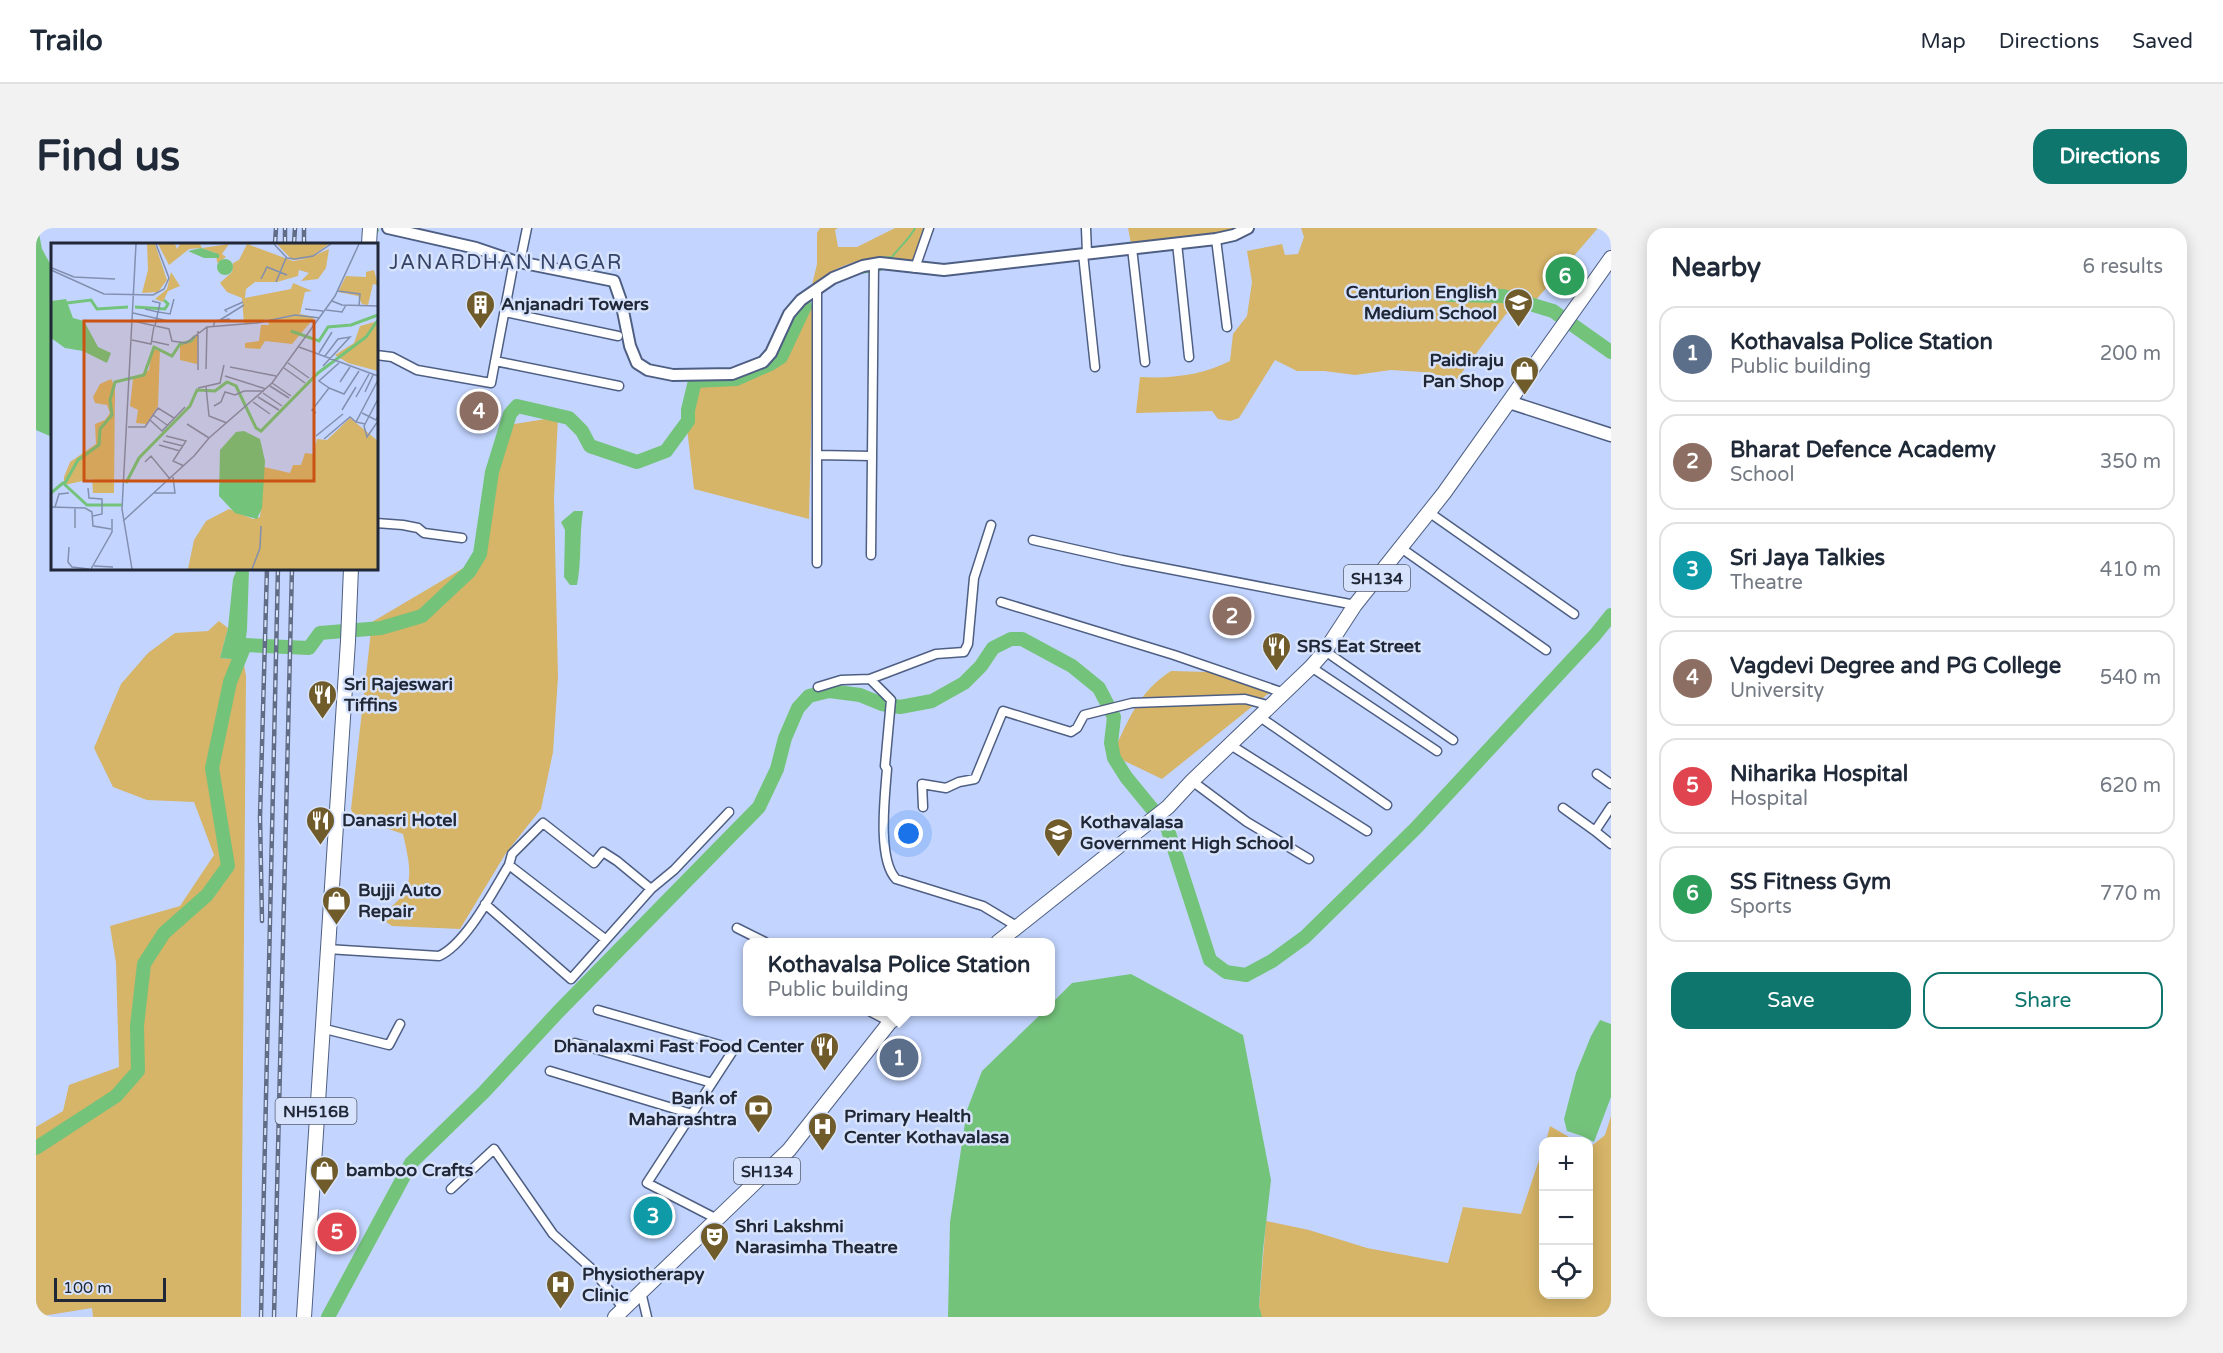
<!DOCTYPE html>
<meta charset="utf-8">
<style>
body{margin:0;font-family:"Varela Round",sans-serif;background:#f2f2f3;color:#1f2937}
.controls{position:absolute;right:18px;bottom:18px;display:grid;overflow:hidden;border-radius:12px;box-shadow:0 3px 15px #0003}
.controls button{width:54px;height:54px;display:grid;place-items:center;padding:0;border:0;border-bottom:2px solid #e0e1e3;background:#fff;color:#1f2937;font:30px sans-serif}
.scale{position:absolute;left:18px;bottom:15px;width:112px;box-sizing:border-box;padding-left:6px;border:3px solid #202737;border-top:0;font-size:16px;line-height:21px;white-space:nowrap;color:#202737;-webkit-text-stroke:4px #d7e3fc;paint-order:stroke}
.you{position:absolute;left:873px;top:606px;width:21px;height:21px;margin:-15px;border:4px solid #fff;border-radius:50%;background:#1a73e8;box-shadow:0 0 0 9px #1a73e833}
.badge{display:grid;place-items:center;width:39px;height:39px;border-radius:50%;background:#0f766e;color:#fff;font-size:20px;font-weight:700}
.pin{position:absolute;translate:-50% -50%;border:3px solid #fff;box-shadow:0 2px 6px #0006}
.popup{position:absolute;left:707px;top:710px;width:312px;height:78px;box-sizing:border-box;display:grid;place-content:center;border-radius:12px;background:#fff;filter:drop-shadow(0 2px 4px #0005);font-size:20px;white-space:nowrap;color:#747a83}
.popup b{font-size:22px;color:#1f2937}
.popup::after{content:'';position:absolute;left:50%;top:100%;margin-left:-12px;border:12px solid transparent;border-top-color:#fff}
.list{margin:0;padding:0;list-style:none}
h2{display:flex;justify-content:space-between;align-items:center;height:78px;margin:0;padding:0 24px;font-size:26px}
h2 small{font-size:20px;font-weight:400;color:#747a83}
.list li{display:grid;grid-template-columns:39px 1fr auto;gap:18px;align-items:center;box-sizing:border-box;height:96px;margin:0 12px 12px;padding:0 12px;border:2px solid #e0e1e3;border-radius:18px}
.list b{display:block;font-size:22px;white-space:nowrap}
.list p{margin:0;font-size:20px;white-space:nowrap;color:#747a83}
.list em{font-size:20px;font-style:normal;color:#747a83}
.actions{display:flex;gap:12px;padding:18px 24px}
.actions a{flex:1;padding:14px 0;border:2px solid #0f766e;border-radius:18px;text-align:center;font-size:21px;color:#0f766e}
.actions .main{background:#0f766e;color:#fff}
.icon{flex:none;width:33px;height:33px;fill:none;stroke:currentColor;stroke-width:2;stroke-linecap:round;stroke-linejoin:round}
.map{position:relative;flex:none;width:1575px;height:1089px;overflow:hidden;border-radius:18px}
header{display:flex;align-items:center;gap:36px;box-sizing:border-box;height:84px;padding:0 30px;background:#fff;border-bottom:2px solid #e0e1e3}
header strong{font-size:28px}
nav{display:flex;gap:33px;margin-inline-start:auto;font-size:21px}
.intro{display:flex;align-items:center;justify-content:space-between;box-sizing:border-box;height:144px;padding:0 36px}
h1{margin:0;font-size:42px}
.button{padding:15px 27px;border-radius:18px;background:#0f766e;color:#fff;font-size:21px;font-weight:700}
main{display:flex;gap:36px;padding:0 36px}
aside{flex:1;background:#fff;border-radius:18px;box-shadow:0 3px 15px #0003}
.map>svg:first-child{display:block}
.green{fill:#d6b468}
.water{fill:#74c37b}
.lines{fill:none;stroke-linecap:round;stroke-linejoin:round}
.stream{stroke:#74c37b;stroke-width:2}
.river{stroke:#74c37b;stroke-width:14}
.minor-casing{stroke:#4f5f83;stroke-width:11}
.tertiary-casing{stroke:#4f5f83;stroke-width:14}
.secondary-casing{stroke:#4f5f83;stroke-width:15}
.primary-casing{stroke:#4f5f83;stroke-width:16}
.trunk-casing{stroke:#4f5f83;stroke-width:16}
.minor{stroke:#fff;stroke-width:8}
.tertiary{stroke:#fff;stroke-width:10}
.secondary{stroke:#fff;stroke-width:12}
.primary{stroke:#fff;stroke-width:14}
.trunk{stroke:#fff;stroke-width:14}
.rail-casing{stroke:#616c86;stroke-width:4.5}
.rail{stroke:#d7e3fc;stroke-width:2;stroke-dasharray:7;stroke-linecap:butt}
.labels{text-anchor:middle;stroke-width:5;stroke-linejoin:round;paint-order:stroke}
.shield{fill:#d7e3fc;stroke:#575f72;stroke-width:1.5}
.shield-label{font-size:16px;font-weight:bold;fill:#202737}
.poi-label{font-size:18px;font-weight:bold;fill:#202737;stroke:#d7e3fc;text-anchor:start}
.neighbourhood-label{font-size:20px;letter-spacing:1.5px;fill:#354366;stroke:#d7e3fc}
.inset-river{fill:none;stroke:#74c37b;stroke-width:3}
.inset-road{fill:none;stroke:#828faf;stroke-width:1.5}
.view{fill:#ca5212;fill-opacity:0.15;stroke:#ca5212;stroke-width:3}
.inset-edge{fill:none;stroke:#202737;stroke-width:3}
</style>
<header>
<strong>Trailo</strong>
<nav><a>Map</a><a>Directions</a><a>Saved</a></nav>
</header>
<div class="intro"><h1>Find us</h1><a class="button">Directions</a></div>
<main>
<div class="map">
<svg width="1575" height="1089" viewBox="0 0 1575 1089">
<rect width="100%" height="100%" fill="#c3d5ff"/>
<path class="green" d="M784,0H802L799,2L802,19H821L859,0H888L889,5L878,35C836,26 810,31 776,57L781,36V5Z
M1092,0H1212L1198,7L1096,20Z
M1265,0H1562L1499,73L1470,86L1421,151L1386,144L1355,142L1319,147L1288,143H1261L1239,132L1203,190L1194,193L1182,191L1176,183L1100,185L1104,149C1134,151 1167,147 1194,133L1197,106L1211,88L1216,54L1211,23L1246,16L1249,27L1262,26L1268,9Z
M778,73L773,291L658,261L649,183L654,151L688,155L734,140L749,129L761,98Z
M522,189L518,270L522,449L517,524L505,581L470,625L424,701L356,698L341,688C381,665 376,646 367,606L344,598L321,596L315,581L336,394L441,332L465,198Z
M183,393L192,400L184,430L207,432L210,448L205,1089H57L56,1080L0,1089V899L27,883L33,857L83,839L80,735L74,698L144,678L178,627L158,574L111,572L77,559L58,520L85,456L112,425L139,405L172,403Z
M1135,443L1172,444L1233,465L1126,551L1076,527C1092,493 1102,464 1135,443Z
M1575,888V1089H1225L1223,1078L1230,993L1273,1002L1331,1020L1412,1035L1427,979L1485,986L1507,920L1508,1066H1552L1553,920L1569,907Z
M1514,898L1540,913H1510Z"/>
<path class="water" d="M0,0H2L6,21L16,39V209L0,202Z
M538,283H547C543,308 546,332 541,357H534L528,349L529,302L525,294Z
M201,341H213L211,402L207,432L184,430L192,400L197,351Z
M1095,746L1207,807L1235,952L1227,1022L1223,1078L1226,1089H912L914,994L931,882L946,843L1007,784H1014L1015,776L1036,755Z
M1564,792L1575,796V869L1558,914L1546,908L1531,903L1528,891L1540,845L1555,808Z"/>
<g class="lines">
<path class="stream" d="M341,4L342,2
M845,30L856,29C864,18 873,12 879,0
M824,45L845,42"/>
<path class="river" d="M1413,67L1467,68L1517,83L1575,124
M0,920L80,868L102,843L101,798L108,736L128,705L171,667L192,638L176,540L194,454L209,417L273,420L284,405L345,400L386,388L433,344L444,326L456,244L474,186L481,178L533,190L546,203L554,218L601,234L630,223L652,193V182L659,153L700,151L734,136L745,129L769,78
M292,1089L375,935L448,864L522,784L723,579L741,541L749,510L762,480L773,468L793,463L824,467L846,476L864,479L896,473L928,455L945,438L957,420L975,411H986L1036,438L1063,460L1078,489L1075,515L1078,530L1090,549L1131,599L1174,732L1190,744L1210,747L1236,733L1269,709L1380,600L1559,407L1575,387"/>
<defs>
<path id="minor" d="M1050,0L1051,25
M1180,11L1191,99
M1141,15L1153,129
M1096,20L1109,134
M1047,26L1059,139
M484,34L491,0
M879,40L893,0
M469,84L582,108
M340,127L356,129L381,142L455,155L478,33
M459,133L583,158
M781,227L836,228
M1394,285L1538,386
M340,295L367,297L382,300L388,305L426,310
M997,312L1086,332L1319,377
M1365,320L1510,422
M835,327L838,36
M781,335V61
M965,374L1138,427L1248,465
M1289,423L1417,512
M1275,439L1401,523
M834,451L855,472L849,538L851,541C849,567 841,631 860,651L947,678L982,699
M782,459L805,452L834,451L900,426L928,424L932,416L938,350L955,297
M1224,489L1351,577
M1193,516L1331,603
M1561,546L1575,556
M1156,553L1211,594L1273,631
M887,579L886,556L910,560L923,554L939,551L967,483L1035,504L1041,500L1048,487L1096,475L1209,471L1235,478
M1575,579L1559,603L1575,616
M1527,580L1559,603
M473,637L476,626L507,595L558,635L567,624L581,633L615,661
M449,676L535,751L615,661L638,642L693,584
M701,700L729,714
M291,721L403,728C430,716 457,663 473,637L569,711
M562,782L698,821L611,955L681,991
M835,784L854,794
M285,800L353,817L364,796
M539,815L676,855
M514,843L656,886
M415,961L458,921L517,1006L557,1042L588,1081
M605,1064L611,1089"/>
<path id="tertiary" d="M352,0L440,20L478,33L578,53L585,73L594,118L601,135L612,142L637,147L696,146L727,134L735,125L753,86L765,72L797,50L827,38L844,35L908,42L1180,11L1198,7L1212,0"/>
<path id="secondary" d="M1473,174L1575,207"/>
<path id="primary" d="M962,714L1132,579L1156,553L1275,439L1289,423L1319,377L1408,265L1575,30
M579,1089L753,922L854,794L868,784"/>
<path id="trunk" d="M333,16L334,0
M268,1089L312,413L315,340"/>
</defs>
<use href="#minor" class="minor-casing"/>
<use href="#tertiary" class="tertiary-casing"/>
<use href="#secondary" class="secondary-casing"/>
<use href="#primary" class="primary-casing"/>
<use href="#trunk" class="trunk-casing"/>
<use href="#minor" class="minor"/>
<use href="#tertiary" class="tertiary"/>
<use href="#secondary" class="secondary"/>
<use href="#primary" class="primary"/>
<use href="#trunk" class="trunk"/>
<defs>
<path id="rail" d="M239,16L240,0
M249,16V0
M258,16L259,0
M268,16V0
M226,693L224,589L231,340
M225,1089L242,340
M238,1089L256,340"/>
</defs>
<use href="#rail" class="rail-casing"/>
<use href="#rail" class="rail"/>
</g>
<defs>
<symbol id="school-pin" viewBox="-11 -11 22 30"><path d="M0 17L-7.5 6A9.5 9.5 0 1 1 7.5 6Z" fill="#705b2b" stroke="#d7e3fc"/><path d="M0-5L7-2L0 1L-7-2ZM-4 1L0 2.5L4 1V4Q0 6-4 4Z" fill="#fff"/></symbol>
<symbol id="building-pin" viewBox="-11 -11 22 30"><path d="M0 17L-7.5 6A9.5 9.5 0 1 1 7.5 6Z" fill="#705b2b" stroke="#d7e3fc"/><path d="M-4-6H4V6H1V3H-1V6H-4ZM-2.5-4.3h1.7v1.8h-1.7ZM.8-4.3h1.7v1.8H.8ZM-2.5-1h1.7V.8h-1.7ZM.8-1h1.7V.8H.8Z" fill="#fff"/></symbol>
<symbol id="shop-pin" viewBox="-11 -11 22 30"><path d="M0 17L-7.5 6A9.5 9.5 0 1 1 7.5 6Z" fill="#705b2b" stroke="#d7e3fc"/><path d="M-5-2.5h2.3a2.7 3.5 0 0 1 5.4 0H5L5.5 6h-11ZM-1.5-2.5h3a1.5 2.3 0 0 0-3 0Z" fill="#fff"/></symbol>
<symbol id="restaurant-pin" viewBox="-11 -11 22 30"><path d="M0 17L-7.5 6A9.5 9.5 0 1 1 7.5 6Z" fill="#705b2b" stroke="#d7e3fc"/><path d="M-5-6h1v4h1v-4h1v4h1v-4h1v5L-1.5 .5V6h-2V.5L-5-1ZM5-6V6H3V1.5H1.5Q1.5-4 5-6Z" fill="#fff"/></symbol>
<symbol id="bank-pin" viewBox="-11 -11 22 30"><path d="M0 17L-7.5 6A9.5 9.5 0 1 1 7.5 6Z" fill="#705b2b" stroke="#d7e3fc"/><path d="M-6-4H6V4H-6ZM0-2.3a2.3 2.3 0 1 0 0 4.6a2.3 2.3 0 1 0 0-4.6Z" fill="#fff"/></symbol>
<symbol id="hospital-pin" viewBox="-11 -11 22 30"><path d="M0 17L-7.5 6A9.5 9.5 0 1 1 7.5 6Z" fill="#705b2b" stroke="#d7e3fc"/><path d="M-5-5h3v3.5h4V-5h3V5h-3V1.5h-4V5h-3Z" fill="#fff"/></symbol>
<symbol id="theatre-pin" viewBox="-11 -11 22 30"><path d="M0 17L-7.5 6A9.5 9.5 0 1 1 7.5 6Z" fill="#705b2b" stroke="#d7e3fc"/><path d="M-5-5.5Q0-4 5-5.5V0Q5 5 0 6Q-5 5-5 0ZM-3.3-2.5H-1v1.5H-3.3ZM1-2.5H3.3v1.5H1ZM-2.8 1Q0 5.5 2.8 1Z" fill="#fff"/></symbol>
</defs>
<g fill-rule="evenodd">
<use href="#school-pin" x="1466" y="58" width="33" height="45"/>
<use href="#building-pin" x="428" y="60" width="33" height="45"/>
<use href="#shop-pin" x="1472" y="126" width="33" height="45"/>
<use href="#restaurant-pin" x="1224" y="402" width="33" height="45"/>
<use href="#restaurant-pin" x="270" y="450" width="33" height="45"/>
<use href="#restaurant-pin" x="268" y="576" width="33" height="45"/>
<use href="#school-pin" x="1006" y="588" width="33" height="45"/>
<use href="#shop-pin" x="284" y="656" width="33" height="45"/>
<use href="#restaurant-pin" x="772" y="802" width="33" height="45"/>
<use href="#bank-pin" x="706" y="864" width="33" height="45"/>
<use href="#hospital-pin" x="770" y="882" width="33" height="45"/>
<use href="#shop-pin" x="272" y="926" width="33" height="45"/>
<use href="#theatre-pin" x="662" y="992" width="33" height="45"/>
<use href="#hospital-pin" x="508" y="1040" width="33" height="45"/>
</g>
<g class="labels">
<g class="shield">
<rect x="1308" y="337" width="66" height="26" rx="4.5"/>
<rect x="239.5" y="870" width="81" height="26" rx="4.5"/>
<rect x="698" y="930" width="66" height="26" rx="4.5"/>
</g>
<g class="shield-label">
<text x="1341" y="356">SH134</text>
<text x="280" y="889">NH516B</text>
<text x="731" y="949">SH134</text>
</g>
<g class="poi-label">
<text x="1461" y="70" text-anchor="end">Centurion English<tspan x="1461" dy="21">Medium School</tspan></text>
<text x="465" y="82">Anjanadri Towers</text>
<text x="1468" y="138" text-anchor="end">Paidiraju<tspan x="1468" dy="21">Pan Shop</tspan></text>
<text x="1261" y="424">SRS Eat Street</text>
<text x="308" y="462">Sri Rajeswari<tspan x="308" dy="21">Tiffins</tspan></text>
<text x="306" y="598">Danasri Hotel</text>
<text x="1044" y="600">Kothavalasa<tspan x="1044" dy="21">Government High School</tspan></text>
<text x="322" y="668">Bujji Auto<tspan x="322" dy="21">Repair</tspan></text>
<text x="768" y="824" text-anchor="end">Dhanalaxmi Fast Food Center</text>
<text x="701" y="876" text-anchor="end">Bank of<tspan x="701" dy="21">Maharashtra</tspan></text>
<text x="808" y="894">Primary Health<tspan x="808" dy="21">Center Kothavalasa</tspan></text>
<text x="310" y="948">bamboo Crafts</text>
<text x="699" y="1004">Shri Lakshmi<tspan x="699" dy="21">Narasimha Theatre</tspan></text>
<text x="546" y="1052">Physiotherapy<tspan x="546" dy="21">Clinic</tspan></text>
</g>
<g class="neighbourhood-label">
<text x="470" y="41">JANARDHAN NAGAR</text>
</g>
</g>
<g transform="translate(15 15)">
<rect width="327" height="327" fill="#c3d5ff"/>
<path d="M96,1H104L116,37L107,49L91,50L97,27ZM107,1H124L126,6L129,1H149L151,5L178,1L171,11L175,14L166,20L165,10L150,5L138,6L118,22ZM196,1L242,18L255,16L241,17L226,1H278L260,14L278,6L275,25L267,36L250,38L258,30L248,27L247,33L226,39H204L195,46L194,55L240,46L242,40L261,48L254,49L249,71L264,74L241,101L214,98L209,106L194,105V100L208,98L210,82H218L217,76L193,81L191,55L176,49L169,40L181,29L182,20L188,17ZM323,27L327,42L322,41L317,62L311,61L307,53L287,49L295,33L315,34V29ZM120,29L129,43L117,48L112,59L104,56L116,46ZM327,78V128L297,120L284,112L303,100L309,83ZM147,89L146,121L129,117V101L139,100ZM109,106L107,163L95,181L85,180L87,167L79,163L82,136L98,127L101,107ZM60,136L64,144L63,250H42L41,236L13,242V234L19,219L45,201L44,181L54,177L59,170L56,162L44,160L42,154L49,141ZM299,175L327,198V326H137L143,297L155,278L178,266L202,276L209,274L213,224L239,230L242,222H250L254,210L262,211L266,196L276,197Z" fill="#d6b468"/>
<path d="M150,5L168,11V15H153L137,8ZM166 24a8 8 0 1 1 16 0a8 8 0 1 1-16 0ZM15,56L22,75L33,78L47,104L60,110L56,120L32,108L14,105L0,95V58ZM193,188L209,196L214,218L211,265L206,276L184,270L168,253L169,207L185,189Z" fill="#74c37b"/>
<path class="inset-river" d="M16,60L40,57L46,66L77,64M84,64L114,66L117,61L113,57M240,88L268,98L277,84L300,82L327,72M14,240L27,217L48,202L49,186L61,172L59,157L64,139L93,132L103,104L121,113L129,101L140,98L144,93M75,240L88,215L139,163L146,147L164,148L176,139L185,143L205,185L210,188L267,130L315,94L327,77M0,250L12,240L36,262H71"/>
<path class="inset-road" d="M223,1L236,15L244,16L262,13L280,1M1,25L23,34L64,36M0,27L53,51L102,52L113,46L118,35L105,1M210,36L216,24L236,32M225,39L235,15M287,48L309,51L308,63M101,58L109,60L107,69L119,71L123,56M281,58L291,62L327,63M94,66L107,69L104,83M254,66L272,68M275,67L291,69L295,62M176,69L174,67L192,59M82,70L117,78M169,77L193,62M82,78L118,86L121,98L135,100L156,84L206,80L244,72L269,75M162,84L164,78L179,76M81,97L100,101L103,83M100,98L118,102M248,104L327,133M268,110L281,89M237,120L258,135M272,123L299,94L287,96L274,113M179,124L225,133M233,125L254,140M155,126L156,84M147,127V88M174,133L215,146M289,139L299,124M221,140L240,153M219,143L238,155M155,144L158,173L176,180M147,145L169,140L173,122M278,145L293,151L308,128M314,149L322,132M212,150L231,163M207,154L228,167M305,154L318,131M327,156L313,183L316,194L327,178M202,159L219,171M163,163L170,159L174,149L184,152L193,148H213M291,167L305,144M265,170L261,167L278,145L268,138L288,120M311,170L325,177L327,173M102,172L107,165L123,175M99,177L111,188L134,164M136,181L158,195M314,181L305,179L327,137M77,184H94L102,172L116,182M115,193L135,198L122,218L133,223M265,193L292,171M273,196L299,174L305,179M112,198L132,203M108,202L129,208M94,219L100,213L119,236M37,245L38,255L51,256V271L42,273M102,250H124L122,234M0,264L34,265L41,269L42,283L60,286M4,264L8,251L18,250M72,278L143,213L158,195L221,140L284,53L308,1M24,285V265M18,304L17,319L21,324L38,326M43,323L62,324M40,326L61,289V276M81,326L71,266L85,1M201,326L209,305L210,283"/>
<path class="view" d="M33,78H263V238H33Z"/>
<rect width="327" height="327" class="inset-edge"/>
</g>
</svg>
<div class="controls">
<button>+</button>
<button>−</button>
<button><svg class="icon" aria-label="locate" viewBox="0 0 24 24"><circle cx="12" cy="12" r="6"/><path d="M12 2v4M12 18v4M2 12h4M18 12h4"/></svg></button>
</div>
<div class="scale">100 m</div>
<div class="you"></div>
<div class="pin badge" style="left:863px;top:830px;background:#5c6f8a">1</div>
<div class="popup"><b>Kothavalsa Police Station</b>Public building</div>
<div class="pin badge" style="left:1196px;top:388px;background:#8d6e63">2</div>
<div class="pin badge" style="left:617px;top:988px;background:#0f9aa8">3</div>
<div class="pin badge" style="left:443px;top:183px;background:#8d6e63">4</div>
<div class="pin badge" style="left:301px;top:1004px;background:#e0444e">5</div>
<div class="pin badge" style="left:1529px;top:48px;background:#2e9e5b">6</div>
</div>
<aside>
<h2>Nearby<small>6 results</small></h2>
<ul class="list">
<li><span class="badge" style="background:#5c6f8a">1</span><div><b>Kothavalsa Police Station</b><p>Public building</p></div><em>200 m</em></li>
<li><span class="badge" style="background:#8d6e63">2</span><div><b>Bharat Defence Academy</b><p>School</p></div><em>350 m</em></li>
<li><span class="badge" style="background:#0f9aa8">3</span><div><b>Sri Jaya Talkies</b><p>Theatre</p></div><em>410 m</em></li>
<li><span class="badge" style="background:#8d6e63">4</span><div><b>Vagdevi Degree and PG College</b><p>University</p></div><em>540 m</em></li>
<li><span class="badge" style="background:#e0444e">5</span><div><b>Niharika Hospital</b><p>Hospital</p></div><em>620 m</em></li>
<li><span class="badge" style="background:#2e9e5b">6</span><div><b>SS Fitness Gym</b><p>Sports</p></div><em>770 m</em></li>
</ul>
<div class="actions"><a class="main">Save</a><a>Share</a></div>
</aside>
</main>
